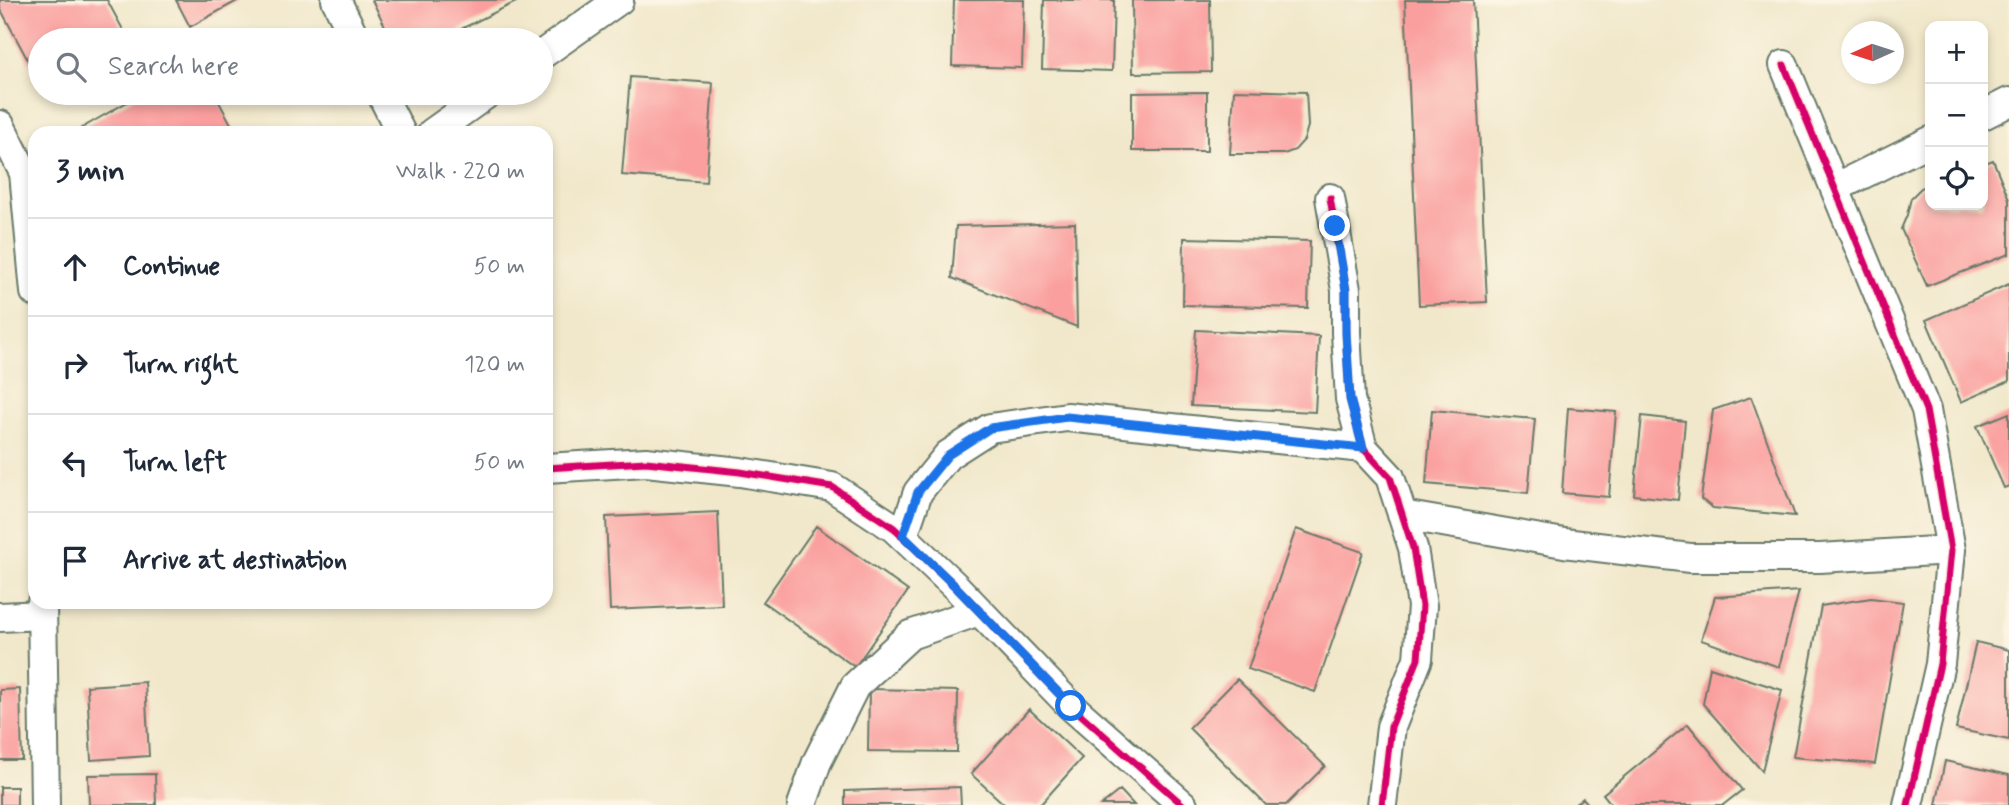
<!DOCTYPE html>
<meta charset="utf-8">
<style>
body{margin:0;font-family:Mynerve,sans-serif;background:#f2f2f3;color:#1f2937}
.controls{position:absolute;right:21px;top:21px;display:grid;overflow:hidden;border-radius:14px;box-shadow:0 4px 10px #0003}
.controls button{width:63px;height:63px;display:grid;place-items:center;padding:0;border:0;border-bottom:2px solid #e0e1e3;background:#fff;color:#1f2937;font:35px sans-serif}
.compass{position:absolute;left:1841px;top:21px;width:63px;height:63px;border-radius:50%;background:#fff;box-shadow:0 4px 10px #0003;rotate:267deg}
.stop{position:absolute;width:21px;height:21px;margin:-16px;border:5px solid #1a73e8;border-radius:50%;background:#fff}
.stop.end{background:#1a73e8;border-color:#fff;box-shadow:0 2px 7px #0008}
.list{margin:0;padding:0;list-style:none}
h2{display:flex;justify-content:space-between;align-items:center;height:91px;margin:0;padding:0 28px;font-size:30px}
h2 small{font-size:23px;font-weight:400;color:#747a83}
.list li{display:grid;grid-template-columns:46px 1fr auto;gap:21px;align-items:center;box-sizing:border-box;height:98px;padding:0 28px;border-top:2px solid #e0e1e3}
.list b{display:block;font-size:26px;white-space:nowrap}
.list em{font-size:23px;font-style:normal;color:#747a83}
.icon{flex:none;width:38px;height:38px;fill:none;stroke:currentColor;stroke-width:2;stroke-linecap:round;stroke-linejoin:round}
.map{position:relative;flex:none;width:2009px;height:805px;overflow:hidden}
.search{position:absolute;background:#fff;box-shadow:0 4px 10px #0003;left:28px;top:28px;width:525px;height:77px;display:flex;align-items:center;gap:18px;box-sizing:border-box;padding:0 24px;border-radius:38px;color:#747a83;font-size:26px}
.panel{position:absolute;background:#fff;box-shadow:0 4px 10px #0003;left:28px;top:126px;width:525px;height:483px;border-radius:21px}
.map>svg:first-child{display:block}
.building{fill:#fa9f9e}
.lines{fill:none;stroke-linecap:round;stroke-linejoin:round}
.minor-casing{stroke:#687969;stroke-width:32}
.minor{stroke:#fff;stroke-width:28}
.cycleway-casing{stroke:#fcf5e5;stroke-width:11}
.cycleway{stroke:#d6006c;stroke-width:7}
.route{stroke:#1a73e8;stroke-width:9}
</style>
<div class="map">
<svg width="2009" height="805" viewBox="0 0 2009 805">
<rect width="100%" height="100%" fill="#fcf5e5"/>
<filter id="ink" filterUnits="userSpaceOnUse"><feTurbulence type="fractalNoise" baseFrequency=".0143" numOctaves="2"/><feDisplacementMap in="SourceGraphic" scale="14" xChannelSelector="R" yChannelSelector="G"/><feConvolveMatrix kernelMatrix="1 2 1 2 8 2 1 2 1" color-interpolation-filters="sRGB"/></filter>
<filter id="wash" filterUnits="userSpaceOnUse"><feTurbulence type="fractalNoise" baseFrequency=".00686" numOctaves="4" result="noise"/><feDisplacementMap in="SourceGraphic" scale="28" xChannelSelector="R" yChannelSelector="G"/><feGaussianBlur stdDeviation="1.57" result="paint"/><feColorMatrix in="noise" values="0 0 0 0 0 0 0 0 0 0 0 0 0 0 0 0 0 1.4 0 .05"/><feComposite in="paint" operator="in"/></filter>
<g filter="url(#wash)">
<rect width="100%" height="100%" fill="#f1e8cb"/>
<g id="blocks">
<path class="building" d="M0,0H107L127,37L121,40H40V83L0,8Z
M176,0H239L190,27Z
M372,0H520L439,40H392Z
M954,0H1024L1022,68L952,66Z
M1044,0H1114L1112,71L1042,69Z
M1132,0H1210L1211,72L1133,73Z
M1405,0H1473L1487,302L1419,305Z
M630,77L713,83L706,182L622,175Z
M1234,90L1306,92L1308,126L1304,140L1295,150L1284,154H1230Z
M1207,92V151H1132V93Z
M143,93H214L236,133H83L80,129Z
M1993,160L2009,199V254L1927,286L1901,229L1907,215L1911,198L1921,188L1930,184V205H1983V164Z
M1075,223L1077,327L952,278L956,226Z
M1184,238L1310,241L1308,308L1183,305Z
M2009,284V381L1961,402L1926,320Z
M1196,330L1319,336L1315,412L1191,406Z
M1751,397L1795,516L1713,508L1701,499L1713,410Z
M1568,408L1616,412L1609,497L1562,493Z
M1432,410L1535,419L1528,493L1426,484Z
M2009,413V486L2004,488L1977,426Z
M1642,416L1685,421L1678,500L1634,495Z
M718,512L722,605L610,610L606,517Z
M816,526L908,591L855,667L763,602Z
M1296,529L1363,552L1315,692L1248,669Z
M1799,591L1779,667L1701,640L1715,597Z
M1871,598L1903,602L1875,764L1793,757L1821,606Z
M1976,642L2009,650V740L1956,729Z
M1710,667L1782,690L1762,771L1703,704Z
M1237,679L1325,766L1286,805H1266L1189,728Z
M145,682L149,756L91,760L87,686Z
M20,689L22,760H0V690Z
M869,689L958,691L957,752L868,751Z
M1029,709L1082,758L1040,805H1005L971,774Z
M1688,724L1742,790L1723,805H1612L1603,794Z
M1945,761L2009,775V805H1936Z
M155,774L156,805H89L88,775Z
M0,787H17V805H0Z
M960,787L961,805H845V791Z
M1120,790L1134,805H1101Z
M1583,798L1589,805H1574Z"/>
</g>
</g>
<g filter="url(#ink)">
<use href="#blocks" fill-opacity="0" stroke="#687969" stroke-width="2"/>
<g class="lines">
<defs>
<path id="minor" d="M336,0L356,40
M541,55L619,0
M1784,65L1926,410L1951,550L1940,664L1908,805
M381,93L401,133
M1983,115L2009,102
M0,125L24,173L35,292
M432,133L488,93
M1835,188L1930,141
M1330,198L1346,290V333L1350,399L1363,448L1390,477L1413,548L1422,606L1418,659L1391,727L1382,805
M546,468L646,462L740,472L832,487L894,528L956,587L1071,706L1183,805
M1402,515L1564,543L1690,558H1820L1951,550
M903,536L918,492L948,455L990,428L1067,417L1363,448
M42,602L45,805
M0,617L42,615
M802,805L817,762L855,686L910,635L979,611"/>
</defs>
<use href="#minor" class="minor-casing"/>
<use href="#minor" class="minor"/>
<defs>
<path id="cycleway" d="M1784,65L1926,410L1951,550L1940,664L1908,805
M1330,198L1346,290V333L1350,399L1363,448L1390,477L1413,548L1422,606L1418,659L1391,727L1382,805
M546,468L646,462L740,472L832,487L894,528L956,587L1071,706L1183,805"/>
</defs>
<use href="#cycleway" class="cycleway-casing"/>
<use href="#cycleway" class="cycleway"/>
</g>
</g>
<g class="lines" filter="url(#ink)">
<path class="route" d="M1071,706L956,587L903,536L918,492L948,455L990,428L1067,417L1363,448L1350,399L1346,333V290L1335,226"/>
</g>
</svg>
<div class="controls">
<button>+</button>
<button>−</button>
<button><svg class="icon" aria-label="locate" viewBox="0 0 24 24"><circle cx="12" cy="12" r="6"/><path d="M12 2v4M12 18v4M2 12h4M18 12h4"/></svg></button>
</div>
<svg class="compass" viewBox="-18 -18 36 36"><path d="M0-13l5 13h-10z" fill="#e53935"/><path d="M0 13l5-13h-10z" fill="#747a83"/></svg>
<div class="stop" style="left:1071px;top:706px"></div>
<div class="stop end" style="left:1335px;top:226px"></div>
<div class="search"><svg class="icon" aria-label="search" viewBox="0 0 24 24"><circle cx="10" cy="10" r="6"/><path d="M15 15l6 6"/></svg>Search here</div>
<section class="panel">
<h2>3 min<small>Walk · 220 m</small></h2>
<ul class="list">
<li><svg class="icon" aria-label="ahead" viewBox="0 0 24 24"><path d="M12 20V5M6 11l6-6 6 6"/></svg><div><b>Continue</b></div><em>50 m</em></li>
<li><svg class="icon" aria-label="right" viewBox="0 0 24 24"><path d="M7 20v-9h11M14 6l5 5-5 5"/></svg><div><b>Turn right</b></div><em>120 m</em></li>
<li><svg class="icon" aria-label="left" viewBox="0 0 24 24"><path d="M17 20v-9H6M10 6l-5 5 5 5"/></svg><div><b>Turn left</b></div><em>50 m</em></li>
<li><svg class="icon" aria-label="arrive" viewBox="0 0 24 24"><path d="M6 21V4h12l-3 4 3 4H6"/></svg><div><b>Arrive at destination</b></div></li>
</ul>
</section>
</div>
